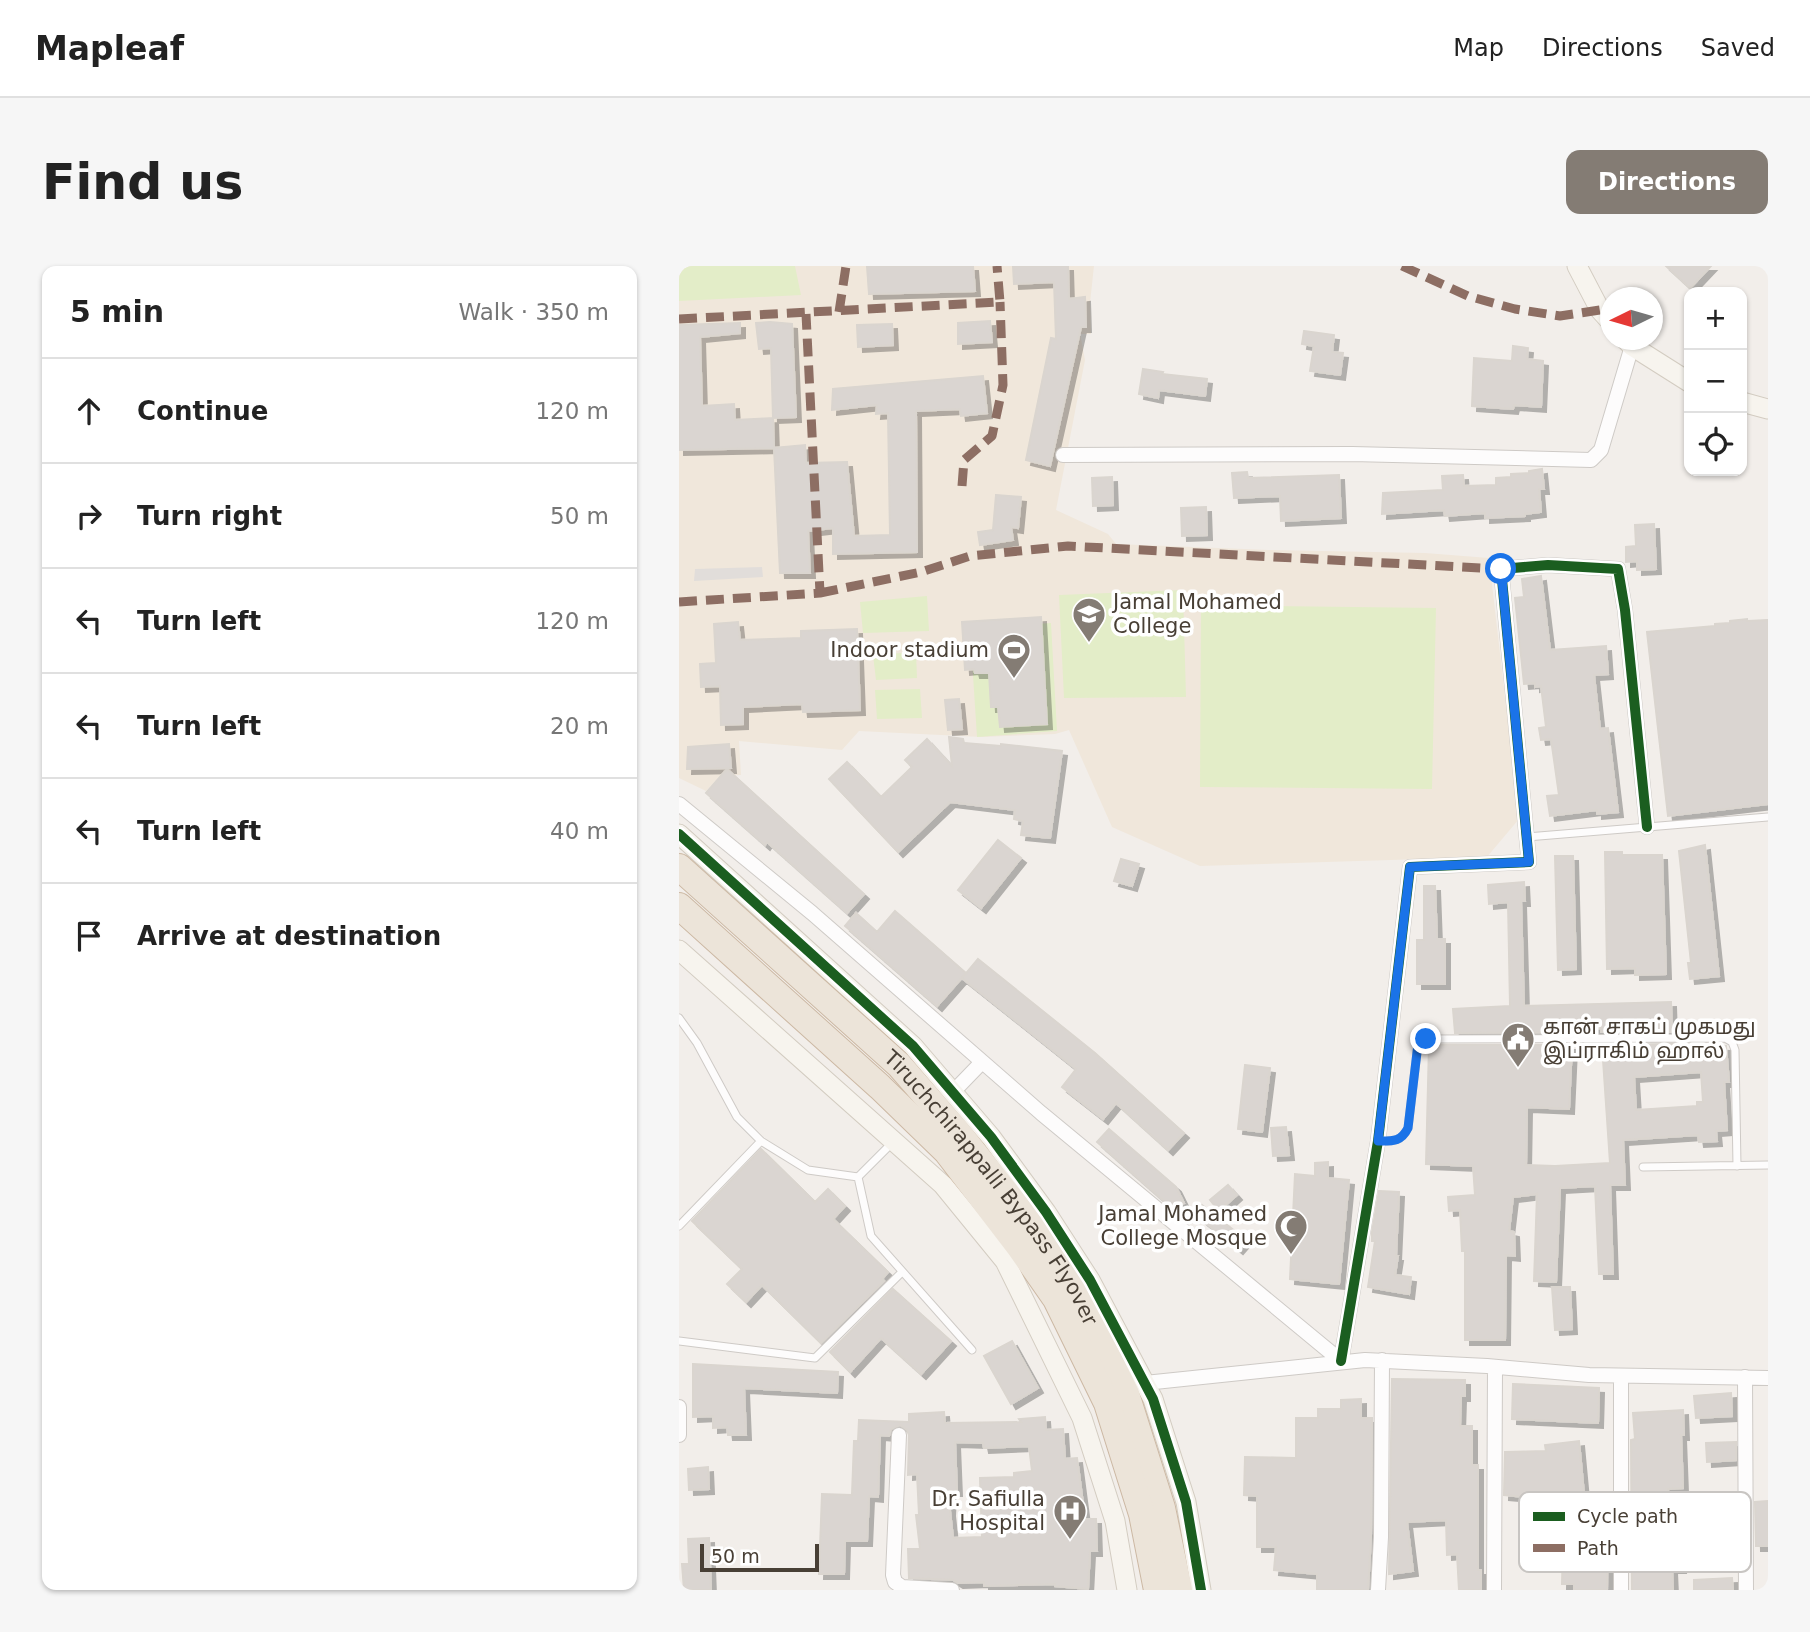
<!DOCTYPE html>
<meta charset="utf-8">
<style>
body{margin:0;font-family:"DejaVu Sans","Noto Sans Tamil",sans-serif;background:#f6f6f6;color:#222}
.controls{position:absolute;right:21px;top:21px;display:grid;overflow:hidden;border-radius:14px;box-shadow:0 2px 5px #0004}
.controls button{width:63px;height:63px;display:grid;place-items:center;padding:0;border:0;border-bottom:2px solid #e0e0e0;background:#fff;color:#222;font:35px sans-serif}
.compass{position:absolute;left:921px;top:21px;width:63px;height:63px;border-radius:50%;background:#fff;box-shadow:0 2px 5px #0004;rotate:265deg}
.scale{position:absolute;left:21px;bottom:18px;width:119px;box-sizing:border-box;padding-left:7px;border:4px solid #483f35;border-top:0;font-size:19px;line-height:24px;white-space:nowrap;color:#483f35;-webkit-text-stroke:5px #fff;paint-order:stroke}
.stop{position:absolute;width:21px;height:21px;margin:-16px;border:5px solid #1a73e8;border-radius:50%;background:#fff}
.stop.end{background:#1a73e8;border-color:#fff;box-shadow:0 2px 7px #0008}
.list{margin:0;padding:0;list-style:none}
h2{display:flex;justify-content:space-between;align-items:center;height:91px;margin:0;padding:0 28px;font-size:30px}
h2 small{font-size:23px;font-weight:400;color:#767676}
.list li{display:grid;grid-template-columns:46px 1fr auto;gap:21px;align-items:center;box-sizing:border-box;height:105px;padding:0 28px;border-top:2px solid #e0e0e0}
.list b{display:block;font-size:26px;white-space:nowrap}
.list em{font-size:23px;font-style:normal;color:#767676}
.icon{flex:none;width:38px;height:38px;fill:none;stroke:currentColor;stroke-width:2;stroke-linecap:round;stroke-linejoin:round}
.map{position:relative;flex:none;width:1089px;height:1324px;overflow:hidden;border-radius:14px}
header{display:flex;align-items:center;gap:42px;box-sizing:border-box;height:98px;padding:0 35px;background:#fff;border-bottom:2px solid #e0e0e0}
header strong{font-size:33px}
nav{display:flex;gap:38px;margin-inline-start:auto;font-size:24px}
.intro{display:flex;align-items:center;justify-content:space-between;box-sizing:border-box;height:168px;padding:0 42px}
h1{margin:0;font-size:49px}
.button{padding:18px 32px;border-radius:14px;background:#847c74;color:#fff;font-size:24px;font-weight:700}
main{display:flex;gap:42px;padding:0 42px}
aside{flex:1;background:#fff;border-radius:14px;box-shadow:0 2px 5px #0004}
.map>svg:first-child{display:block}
.education{fill:#f0e7db}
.green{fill:#e3edc8}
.parking{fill:#e1ddda}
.building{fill:#dad5d1;stroke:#dad5cf;stroke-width:2;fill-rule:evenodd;filter:url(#shadow)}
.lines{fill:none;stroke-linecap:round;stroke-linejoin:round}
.lane-casing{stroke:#cecac6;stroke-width:9}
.street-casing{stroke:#cecac6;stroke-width:16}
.secondary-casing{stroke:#d3ccc1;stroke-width:21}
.highway-casing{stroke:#ccb8a3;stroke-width:28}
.lane{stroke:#fdfcfc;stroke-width:7}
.street{stroke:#fdfcfc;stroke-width:14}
.secondary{stroke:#f7f4ee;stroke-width:19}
.highway{stroke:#ece4d9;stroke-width:26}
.quiet{stroke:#8d6e63;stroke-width:9;stroke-dasharray:18 9;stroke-linecap:butt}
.cycleway-casing{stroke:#fff;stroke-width:15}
.cycleway{stroke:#1b5e20;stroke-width:10}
.route{stroke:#1a73e8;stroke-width:9}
.labels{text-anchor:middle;stroke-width:7;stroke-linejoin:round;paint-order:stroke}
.poi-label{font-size:21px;fill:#483f35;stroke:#fff;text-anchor:end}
.street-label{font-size:21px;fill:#483f35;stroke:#fff}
.key{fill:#fff;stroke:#c8c5c2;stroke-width:2}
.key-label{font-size:19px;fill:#483f35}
</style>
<header>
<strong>Mapleaf</strong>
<nav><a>Map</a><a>Directions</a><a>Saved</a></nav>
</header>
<div class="intro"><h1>Find us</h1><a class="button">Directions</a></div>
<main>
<aside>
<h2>5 min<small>Walk · 350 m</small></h2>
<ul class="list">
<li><svg class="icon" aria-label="ahead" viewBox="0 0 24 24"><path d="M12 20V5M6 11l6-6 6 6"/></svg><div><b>Continue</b></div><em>120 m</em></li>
<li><svg class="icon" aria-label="right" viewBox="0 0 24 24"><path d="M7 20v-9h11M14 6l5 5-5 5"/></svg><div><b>Turn right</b></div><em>50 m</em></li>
<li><svg class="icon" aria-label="left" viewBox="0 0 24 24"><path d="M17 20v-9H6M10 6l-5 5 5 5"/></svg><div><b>Turn left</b></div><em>120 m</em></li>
<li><svg class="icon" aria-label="left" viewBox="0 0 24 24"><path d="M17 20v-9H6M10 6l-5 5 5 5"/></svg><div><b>Turn left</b></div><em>20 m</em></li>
<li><svg class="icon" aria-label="left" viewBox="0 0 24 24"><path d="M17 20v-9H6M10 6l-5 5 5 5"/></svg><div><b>Turn left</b></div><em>40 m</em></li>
<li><svg class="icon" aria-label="arrive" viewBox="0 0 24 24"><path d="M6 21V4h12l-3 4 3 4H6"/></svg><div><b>Arrive at destination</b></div></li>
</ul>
</aside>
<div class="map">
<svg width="1089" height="1324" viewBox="0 0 1089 1324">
<defs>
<filter id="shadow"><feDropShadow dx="5" dy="5" stdDeviation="0" flood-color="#0004"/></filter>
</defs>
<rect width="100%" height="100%" fill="#f2eeea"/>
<path class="education" d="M0,0H415L411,37L412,68H401L406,94L377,244L429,268L437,278L590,284L746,287L810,292L840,553L808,591L521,600L433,561L390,464L376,468L303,471L180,465L163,484L60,475L62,509L41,510L27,525L0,512Z"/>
<path class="green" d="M0,0H116L122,29L0,35Z
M504,324L507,431L385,432L380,329Z
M248,330L250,365L184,367L181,336Z
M522,339L757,342L753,523L521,521Z
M372,357L378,465L298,471L291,363Z
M237,386L238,412L197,414L194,389Z
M241,423L243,452L198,453L196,424Z"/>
<path class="parking" d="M83,301L84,311L15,315L16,303Z"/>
<path class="building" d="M188,0H294L296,25L190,28Z
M334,0H389L390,33L406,31L407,61H402L371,200L347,194L372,72L377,73L375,16L335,18Z
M987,0H1032L1011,22Z
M311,55L313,76L279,78V57Z
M91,56L113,58L117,151L94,152L92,82L80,83L77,57Z
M61,57V67L21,71L23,140L55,138L56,154L94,152L95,182L0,184V59Z
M213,58L214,79L179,81L178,59Z
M625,65L655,69L653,86L664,87L661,109L631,105L635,80L623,78Z
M834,80L849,82L848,93L864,95L862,141L835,139L834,143L793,140L795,92L833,95Z
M464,103L484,106L483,108L528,113L526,130L480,124L479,132L460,128Z
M304,110L308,147L282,150L281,143L237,145L238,286L154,288V262L129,265L131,307H101L95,182L126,179L127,197L168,196L175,270L211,269L209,147L197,148L198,139L153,144L154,123Z
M863,203L865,223H860L862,246L846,248V250L806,252V247L766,250L765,244L703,248L704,227L764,224L763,210L784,209L785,220L817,219V212L832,211V208L850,207V205Z
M568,206L569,212L660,209L662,252L602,255L601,230L555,232L553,207Z
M433,211L434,239L414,240L413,212Z
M317,229L342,231L339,262L332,261L334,274L301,279L299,266L314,264Z
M527,241L528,269L503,270L502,242Z
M975,258L977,303L958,304V295L947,296V281L957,280L956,259Z
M862,310L871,384L927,380L929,408L915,409L921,463L929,462L939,546L918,548V544L871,550L868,530L880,529L872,473L862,474L860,462L867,461L862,420L856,421V417L845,418L836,332L845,331L843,313Z
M362,351L368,458L321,461L319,441H312L310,407H296L295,403L286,404L283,356Z
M1068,353V355L1089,354V538L989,550L968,366L1036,360V358L1051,357V355Z
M59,356L61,374L122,372V365L178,363L181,444L124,446L123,438L64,441V458L42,459L41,420L22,421L21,398L37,397L35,358Z
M280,433L283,463L269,464L266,434Z
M270,471L284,473L285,477L322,480V478L383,485L371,572L342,569L344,555L335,553L336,544L271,536L219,586L150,513L168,496L202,531L233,501L226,494L248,473L273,500Z
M50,478L52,502L8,503L9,481Z
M48,503L185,628L168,647L88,576L86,579L27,527Z
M319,574L342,592L302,642L279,624Z
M1026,579L1040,710L1011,713L1009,697H1012L1000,585Z
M926,586H943V589H983L987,708L956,709V702L928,703Z
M876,590H894L897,703L879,704Z
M442,593L460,598L453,620L435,615Z
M845,616L846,635H842L845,740L992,736L993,766H922V762L893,763V766L776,767L774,743L831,740L829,636L810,638L809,619Z
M745,620H756L758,673H766V718H738V674H745Z
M216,645L287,707L258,740L166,660L177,647L198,666Z
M299,693L416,787L505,867L489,884L437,837L424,853L383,821L397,803L283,712Z
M993,778L1047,780L1050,816H1045L1048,864L1037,865L1038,875L1020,876L1019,869L944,874L946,919H931L934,1008H920L916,920L881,922L877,1016L855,1015L858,928L834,931L830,965L835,966L836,990L827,989L826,1074H786V985H783L781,944L770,945L769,931L796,929L794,900L747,898L750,779H893L890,843L848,841L847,899L876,900L931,897L923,779ZM1022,806L1024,836H1018V840L957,844L955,811Z
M566,799L591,802L583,866L559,863Z
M607,861L610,889L594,890L592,862Z
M430,863L497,921L505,937L494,943L418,876Z
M82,883L136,936L149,923L166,940L154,953L209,1006L203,1013L205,1015L142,1077L83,1019L67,1036L48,1018L63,1003L13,955Z
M649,896V912L670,914L660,1018L611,1013L616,908L636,910V897Z
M549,919L558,929L540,945L531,934Z
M700,925L720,926L717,990H719L716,1009L732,1011L730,1028L689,1021L696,975H693V966Z
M523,939L567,974L559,983L516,948Z
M873,1021H891L893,1063L876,1064Z
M214,1023L272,1075L242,1108L202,1072L171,1106L151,1086Z
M333,1075L359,1122L332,1138L305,1090Z
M14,1098L159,1106L158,1127L65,1122L67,1169H49L48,1161L34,1162V1150L14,1151Z
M713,1113L786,1114V1130H782L781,1160H793V1199H799V1304H802V1324H780L778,1288L768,1289L767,1254L728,1256L734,1305L710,1308Z
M834,1118L920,1122L919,1157L833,1153Z
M1052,1127L1053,1150L1017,1152L1015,1130Z
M682,1133V1152H693L692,1271L689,1324H638V1308L595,1304L597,1281H578V1230L565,1229L566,1191L617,1192V1152H639V1143H662V1134Z
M1004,1144L1005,1169H1002L1004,1222L989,1223L990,1251L983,1252L984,1283L1000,1281L1002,1302H993L994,1324H953L952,1174L956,1173L954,1147Z
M265,1146L266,1157L342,1156L340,1153L366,1151L367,1164L384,1163L386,1193L398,1192L406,1253H417L418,1285H411L409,1323L376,1320V1318L305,1320V1316L279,1317L274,1314L230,1312L229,1283H241L237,1249H240L238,1208L229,1209L230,1169L228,1164L221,1159L212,1163L210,1170L201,1169L199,1231L190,1230L188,1275H166L165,1308H140L143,1228L173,1229L175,1175H179L180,1154L230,1156V1148ZM276,1176L304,1177L305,1182L350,1180L353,1205L335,1207V1211L301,1212L303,1271L274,1272L271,1245L272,1225H278Z
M900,1175L905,1228L929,1226L928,1324H895V1318H883L884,1279L847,1282L846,1263L859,1262L858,1232L825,1229L826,1186L867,1185L866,1179Z
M1057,1176V1194L1028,1196L1027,1177Z
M29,1201L30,1223L10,1224L9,1203Z
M1089,1235V1280H1077L1076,1236Z
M30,1272L32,1324H5L3,1298H10L9,1273Z
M1053,1312L1054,1324H1015V1314Z"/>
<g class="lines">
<defs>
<path id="lane" d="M848,571L1089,551
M0,752L18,777L58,851L82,875L129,904L179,911
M699,875C714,875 722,876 729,862L739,778L747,773L1046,772L1053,776L1056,784L1058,900
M213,877L179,911L192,970L293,1084
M964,901L1089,899
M0,960L82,875
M0,1075L136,1092L223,1006"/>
<path id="street" d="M384,189L673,188L912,194L922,184L953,80
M0,538L133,647L362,847L662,1095
M275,825L303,796
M662,1095L699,875L731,601L850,596L822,303L869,299L939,303L946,344L968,561
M942,1110V1324
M1066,1111L1067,1324
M466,1117L686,1094L808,1100L910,1109L1089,1112
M0,1141V1169
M220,1169L214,1309L216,1316L223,1321L273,1324
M699,1324L702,1271L703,1094
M815,1324L816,1101"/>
<path id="secondary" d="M898,0L921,44L931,55
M947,74L953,80L1010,116
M1063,136L1089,143
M0,568L234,780L312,871L367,946L411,1014L474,1133L507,1236L522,1324
M0,684L264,919L326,995L403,1152L436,1255L448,1324"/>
<g id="highway">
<path id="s1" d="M0,601L220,799L281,869L357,965L396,1024L447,1128L483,1242L500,1324"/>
<path d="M0,640L201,821L268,886L340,980L377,1033L428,1137L463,1248L478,1324"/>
</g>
</defs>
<use href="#lane" class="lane-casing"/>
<use href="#street" class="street-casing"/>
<use href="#secondary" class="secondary-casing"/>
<use href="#highway" class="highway-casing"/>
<use href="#lane" class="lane"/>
<use href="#street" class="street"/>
<use href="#secondary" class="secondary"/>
<use href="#highway" class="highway"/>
<path class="quiet" d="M723,0L789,30L836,43L881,50L921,44
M160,46L167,0
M0,53L321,36L318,0
M283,220L285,194L313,170L324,119L321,36
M141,327L242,306L291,290L389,280L822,303
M0,336L141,327L127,48"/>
<defs>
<path id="cycleway" d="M0,568L234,780L312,871L367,946L411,1014L474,1133L507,1236L522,1324
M662,1095L699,875L731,601L850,596L822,303L869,299L939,303L946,344L968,561"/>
</defs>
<use href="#cycleway" class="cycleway-casing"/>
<use href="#cycleway" class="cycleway"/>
</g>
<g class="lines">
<path class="route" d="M747,773L739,778L729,862C722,876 714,875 699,875L731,601L850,596L822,303"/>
</g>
<defs>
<symbol id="university-pin" viewBox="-11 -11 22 30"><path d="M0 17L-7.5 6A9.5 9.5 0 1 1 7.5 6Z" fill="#847c74" stroke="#fff"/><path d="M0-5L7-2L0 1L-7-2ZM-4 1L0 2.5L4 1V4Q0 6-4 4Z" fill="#fff"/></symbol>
<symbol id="stadium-pin" viewBox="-11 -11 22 30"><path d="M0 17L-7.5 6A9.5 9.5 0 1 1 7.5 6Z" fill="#847c74" stroke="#fff"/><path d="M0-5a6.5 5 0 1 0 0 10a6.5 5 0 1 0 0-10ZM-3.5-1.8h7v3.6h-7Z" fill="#fff"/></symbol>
<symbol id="civic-pin" viewBox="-11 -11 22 30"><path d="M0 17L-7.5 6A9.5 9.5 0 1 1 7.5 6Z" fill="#847c74" stroke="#fff"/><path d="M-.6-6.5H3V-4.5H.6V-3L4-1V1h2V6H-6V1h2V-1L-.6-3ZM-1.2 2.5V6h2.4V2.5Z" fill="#fff"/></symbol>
<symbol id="mosque-pin" viewBox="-11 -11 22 30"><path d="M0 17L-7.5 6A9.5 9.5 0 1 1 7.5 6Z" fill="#847c74" stroke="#fff"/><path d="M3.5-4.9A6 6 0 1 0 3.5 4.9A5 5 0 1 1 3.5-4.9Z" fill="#fff"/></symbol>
<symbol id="hospital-pin" viewBox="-11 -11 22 30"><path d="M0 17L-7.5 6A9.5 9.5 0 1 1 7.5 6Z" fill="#847c74" stroke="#fff"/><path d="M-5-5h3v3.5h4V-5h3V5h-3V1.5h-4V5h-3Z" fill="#fff"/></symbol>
</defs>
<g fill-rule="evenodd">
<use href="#university-pin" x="391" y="329" width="38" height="52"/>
<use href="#stadium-pin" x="316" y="365" width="38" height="52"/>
<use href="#civic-pin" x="820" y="754" width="38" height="52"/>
<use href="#mosque-pin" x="593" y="941" width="38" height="52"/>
<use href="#hospital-pin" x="372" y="1226" width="38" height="52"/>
</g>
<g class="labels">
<g class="poi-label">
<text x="434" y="343" text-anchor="start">Jamal Mohamed<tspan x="434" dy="24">College</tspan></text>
<text x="310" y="391">Indoor stadium</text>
<text x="864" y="768" text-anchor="start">கான் சாகப் முகமது<tspan x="864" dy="24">இப்ராகிம் ஹால்</tspan></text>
<text x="588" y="955">Jamal Mohamed<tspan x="588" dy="24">College Mosque</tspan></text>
<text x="366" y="1240">Dr. Safiulla<tspan x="366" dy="24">Hospital</tspan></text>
</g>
<g class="street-label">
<text dy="7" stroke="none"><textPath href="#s1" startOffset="450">Tiruchchirappalli Bypass Flyover</textPath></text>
</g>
</g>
<rect x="840" y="1226" width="232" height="80" rx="10" class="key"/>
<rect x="854" y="1246" width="32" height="9" fill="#1b5e20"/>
<rect x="854" y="1278" width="32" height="8" fill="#8d6e63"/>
<g class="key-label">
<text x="898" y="1257">Cycle path</text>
<text x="898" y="1289">Path</text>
</g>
</svg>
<div class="controls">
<button>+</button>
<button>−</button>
<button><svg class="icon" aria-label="locate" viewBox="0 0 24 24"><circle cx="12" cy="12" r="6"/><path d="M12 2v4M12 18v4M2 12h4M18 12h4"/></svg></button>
</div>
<svg class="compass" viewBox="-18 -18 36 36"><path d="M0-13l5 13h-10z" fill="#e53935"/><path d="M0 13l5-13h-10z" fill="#767676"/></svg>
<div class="scale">50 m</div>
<div class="stop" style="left:822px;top:303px"></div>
<div class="stop end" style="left:747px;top:773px"></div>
</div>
</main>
